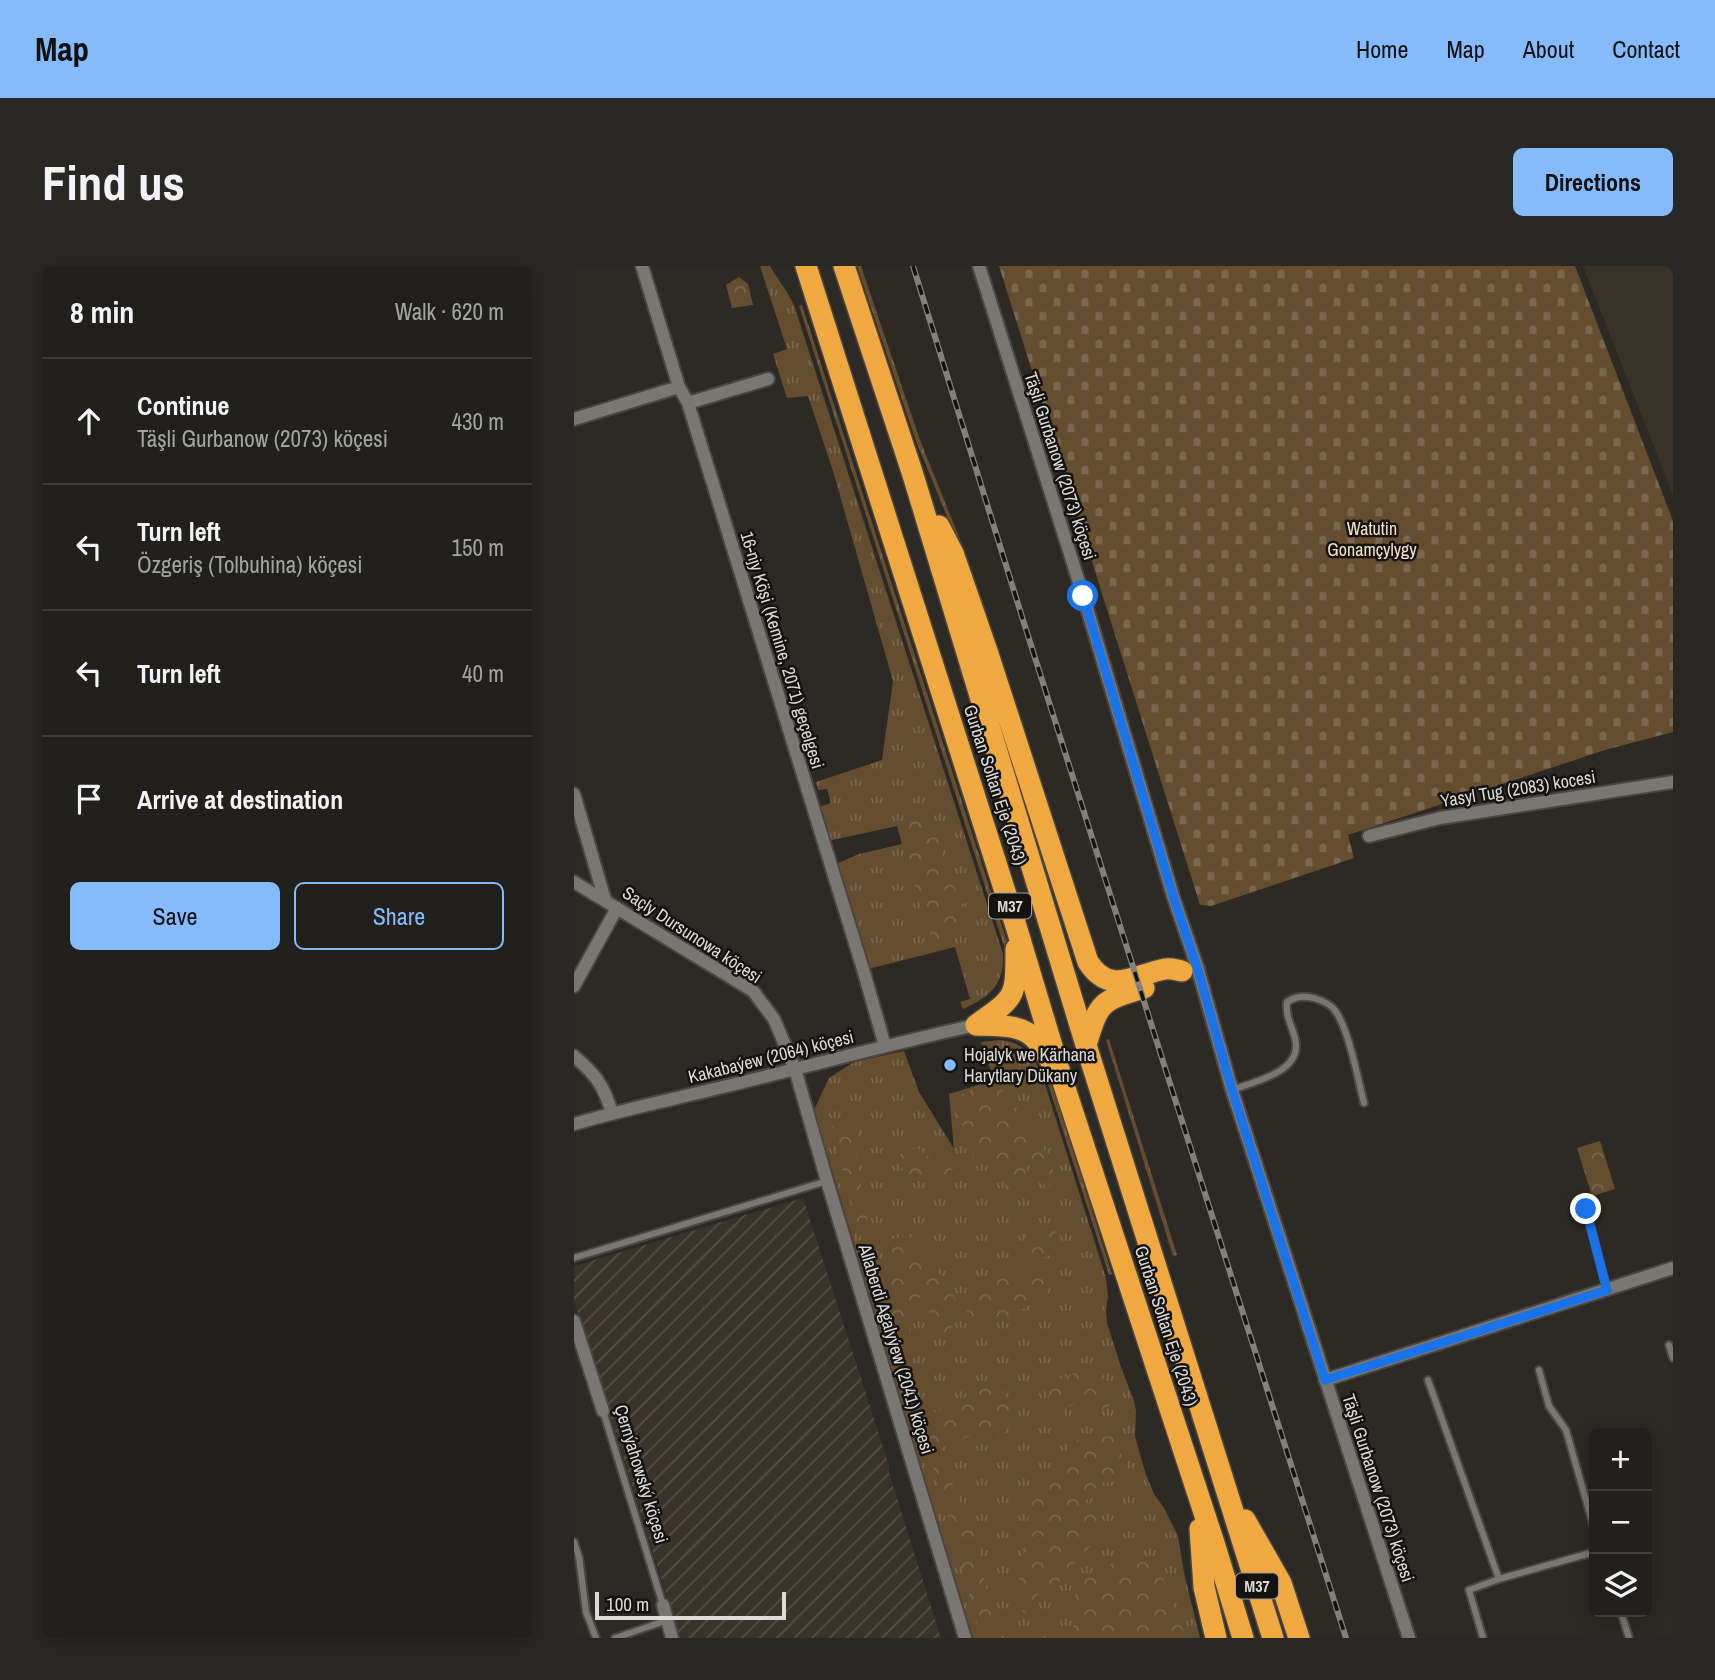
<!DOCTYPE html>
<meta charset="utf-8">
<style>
body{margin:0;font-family:"Archivo Narrow",sans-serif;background:#2a2825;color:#f1f3f6}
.controls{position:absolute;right:21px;bottom:21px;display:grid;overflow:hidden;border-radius:10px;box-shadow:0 4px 18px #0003}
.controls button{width:63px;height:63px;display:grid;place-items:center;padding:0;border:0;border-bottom:2px solid #3f3e3b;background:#22201c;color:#f1f3f6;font:35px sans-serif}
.scale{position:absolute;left:21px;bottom:18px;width:191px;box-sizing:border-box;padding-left:7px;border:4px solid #dddad8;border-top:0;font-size:19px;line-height:24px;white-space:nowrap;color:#dddad8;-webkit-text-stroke:5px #141311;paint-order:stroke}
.stop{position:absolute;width:21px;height:21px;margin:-16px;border:5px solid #1a73e8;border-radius:50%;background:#fff}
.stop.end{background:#1a73e8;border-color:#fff;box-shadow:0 2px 7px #0008}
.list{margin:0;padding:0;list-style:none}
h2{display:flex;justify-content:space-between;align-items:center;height:91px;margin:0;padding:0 28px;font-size:30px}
h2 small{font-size:23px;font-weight:400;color:#a2a3a3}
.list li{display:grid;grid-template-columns:46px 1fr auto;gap:21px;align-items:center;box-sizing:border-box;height:126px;padding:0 28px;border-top:2px solid #3f3e3b}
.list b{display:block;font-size:26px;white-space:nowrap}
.list p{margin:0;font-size:23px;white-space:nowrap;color:#a2a3a3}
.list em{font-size:23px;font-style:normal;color:#a2a3a3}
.actions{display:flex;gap:14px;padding:21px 28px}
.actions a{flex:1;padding:16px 0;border:2px solid #85bbfb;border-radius:10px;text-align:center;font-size:24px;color:#85bbfb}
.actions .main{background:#85bbfb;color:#111}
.icon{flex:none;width:38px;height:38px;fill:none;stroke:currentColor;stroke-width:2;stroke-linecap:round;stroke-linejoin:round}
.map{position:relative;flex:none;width:1099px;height:1372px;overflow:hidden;border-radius:10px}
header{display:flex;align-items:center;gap:42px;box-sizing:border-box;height:98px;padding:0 35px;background:#85bbfb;color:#111}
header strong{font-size:33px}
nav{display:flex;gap:38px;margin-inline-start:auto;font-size:24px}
.intro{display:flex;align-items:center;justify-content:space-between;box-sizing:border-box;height:168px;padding:0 42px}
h1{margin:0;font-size:49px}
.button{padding:18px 32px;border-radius:10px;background:#85bbfb;color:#111;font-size:24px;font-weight:700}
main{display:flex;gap:42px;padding:0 42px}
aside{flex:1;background:#22201c;border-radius:10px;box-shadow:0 4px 18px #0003}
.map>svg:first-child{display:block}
.built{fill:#3a3329}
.industrial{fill:url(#industrial-furrows)}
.grass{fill:url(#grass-tufts)}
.forest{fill:url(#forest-crowns)}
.cemetery{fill:url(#cemetery-stones)}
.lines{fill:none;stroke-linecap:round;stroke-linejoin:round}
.lane-casing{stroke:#4a4643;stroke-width:10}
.street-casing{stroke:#4a4643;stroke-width:16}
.highway-casing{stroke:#4a4643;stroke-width:24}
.lane{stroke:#7a7671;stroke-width:6}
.street{stroke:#7a7671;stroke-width:12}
.highway{stroke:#f0a941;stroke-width:21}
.rail-casing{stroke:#83807c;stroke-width:6}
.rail{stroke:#141311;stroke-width:3.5;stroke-dasharray:10;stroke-linecap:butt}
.route{stroke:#1a73e8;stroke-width:9}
.poi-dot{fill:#85bbfb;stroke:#141311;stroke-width:2.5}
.labels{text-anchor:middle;stroke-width:5;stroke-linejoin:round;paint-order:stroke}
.shield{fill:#141311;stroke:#a19e9c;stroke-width:2}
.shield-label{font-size:16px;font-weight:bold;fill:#dddad8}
.street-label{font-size:18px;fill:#dddad8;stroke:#141311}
.park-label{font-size:18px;fill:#f7e0c4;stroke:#141311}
.poi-label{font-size:18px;fill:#dddad8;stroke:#141311;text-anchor:start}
</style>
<header>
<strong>Map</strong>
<nav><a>Home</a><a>Map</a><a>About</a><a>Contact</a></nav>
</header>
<div class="intro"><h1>Find us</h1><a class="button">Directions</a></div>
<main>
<aside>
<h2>8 min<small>Walk · 620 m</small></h2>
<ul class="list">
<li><svg class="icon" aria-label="ahead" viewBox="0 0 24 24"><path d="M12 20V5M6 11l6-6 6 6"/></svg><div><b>Continue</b><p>Täşli Gurbanow (2073) köçesi</p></div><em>430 m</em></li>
<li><svg class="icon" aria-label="left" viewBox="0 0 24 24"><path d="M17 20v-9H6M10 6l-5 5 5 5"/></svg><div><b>Turn left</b><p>Özgeriş (Tolbuhina) köçesi</p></div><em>150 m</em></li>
<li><svg class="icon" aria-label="left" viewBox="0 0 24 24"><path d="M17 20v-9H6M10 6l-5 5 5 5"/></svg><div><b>Turn left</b></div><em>40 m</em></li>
<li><svg class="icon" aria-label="arrive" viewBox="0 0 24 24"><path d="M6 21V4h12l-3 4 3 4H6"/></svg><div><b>Arrive at destination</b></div></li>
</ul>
<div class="actions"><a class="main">Save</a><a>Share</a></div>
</aside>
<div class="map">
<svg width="1099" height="1372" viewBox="0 0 1099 1372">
<defs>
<pattern id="industrial-furrows" width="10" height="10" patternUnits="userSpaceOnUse" patternTransform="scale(1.75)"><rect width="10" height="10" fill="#3a3329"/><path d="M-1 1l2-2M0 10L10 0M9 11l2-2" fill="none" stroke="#565047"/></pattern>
<pattern id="grass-tufts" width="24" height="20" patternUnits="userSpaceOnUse" patternTransform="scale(1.75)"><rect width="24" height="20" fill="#654e30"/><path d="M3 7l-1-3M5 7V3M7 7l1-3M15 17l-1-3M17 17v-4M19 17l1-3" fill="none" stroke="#7b674d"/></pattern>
<pattern id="forest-crowns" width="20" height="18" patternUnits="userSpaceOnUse" patternTransform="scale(1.75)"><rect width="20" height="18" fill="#654e30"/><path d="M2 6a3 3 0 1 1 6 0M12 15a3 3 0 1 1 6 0" fill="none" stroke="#7b674d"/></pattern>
<pattern id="cemetery-stones" width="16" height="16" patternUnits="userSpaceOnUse" patternTransform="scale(1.75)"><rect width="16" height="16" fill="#654e30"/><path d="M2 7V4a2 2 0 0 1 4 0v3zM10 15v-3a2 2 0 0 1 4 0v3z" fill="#7b674d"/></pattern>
</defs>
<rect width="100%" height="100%" fill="#2d2a25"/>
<path class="built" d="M1009,0H1099V229Z"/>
<path class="industrial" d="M229,932L310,1184L315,1200V1207L367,1372H106L0,1035V1000Z"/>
<path class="grass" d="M186,0H196C204,14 215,27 221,42L429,688C430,720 416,730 389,743L386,736L396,733L381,681L294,703L262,598L285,588L328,578L323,560L254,575L245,541L257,537L253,523L244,524L242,516L308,494L319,415L259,205L234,130L213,132L199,88L213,83Z
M283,0H287L346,174L389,281L408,333L520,682L386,282L342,175Z
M228,39L436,685L432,686L225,40Z
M535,773L603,989L599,990L532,774Z
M426,774C450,776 460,791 469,812L532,1012L534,1031L532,1043L533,1057L547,1101L560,1135L562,1145L561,1170L572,1209L580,1228L590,1242L604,1270L610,1307L626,1372H398L240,844L255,812L280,796L330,785L345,826L380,883L375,828L420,814L407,776Z
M468,799L473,801L538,1008L535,1009Z"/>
<path class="forest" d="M165,11L174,18L179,39L158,42L152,19Z
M344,545L363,565L371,604L399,656C385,673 381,676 358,673L349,653L328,562L330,553Z
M409,819L430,825L466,874L479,902L474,928L465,902L451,899L453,926L441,935L433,927L427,900L400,894L381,836L384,830Z
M281,859L285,874L283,898L299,984L291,985L256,860Z
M1026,875L1041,923L1018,930L1003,882Z
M343,882L361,896L372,894L386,898L361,916L334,911L320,891Z
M481,964L488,985L465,993L448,984L451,969Z
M341,967L356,997L374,1018L381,1033L383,1054L370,1074L347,1031L336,1035L339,1053L335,1070H326L319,1060L311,1007L318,973Z
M449,1003H472L474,1027L449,1043L415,1059L395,1055L391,1040L392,1027Z
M525,1096L541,1137L525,1145L519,1132L490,1142L488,1153L479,1152L474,1127L476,1118Z
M419,1115L435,1134L442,1152L425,1172L403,1167L368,1182L372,1204L402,1270L422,1372H407L383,1283L350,1171L352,1149L387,1137L398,1122Z
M540,1169L557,1214L525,1217L511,1236L531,1263L484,1317L468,1322L458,1339V1351L449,1346L444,1322L456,1241L476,1205L500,1175Z
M551,1292L584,1299L612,1372H503L497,1352L504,1313Z"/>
<path class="cemetery" d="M425,0H1001L1099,255V466L1031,484L774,569L780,592L637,640L626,639Z"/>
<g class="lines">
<defs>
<path id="lane" d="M658,824C679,816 723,807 722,779C721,763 711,754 713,736C722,730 729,730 740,732C746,734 754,737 759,742C774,758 784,814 790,837
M1012,943L1033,1024
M0,992L253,915
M1095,1079L1099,1092
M965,1104L975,1140L992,1164L1020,1262
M854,1114L925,1313L895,1324L909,1372
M29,1145L89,1339
M0,1276L5,1291L12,1346L22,1372
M925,1313L1020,1286
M1047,1346L1055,1372
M41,1372L94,1354"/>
<path id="street" d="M68,0L105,121L114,137L289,703L311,780
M405,0L509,329L600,633L623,700L658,824L835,1372
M114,137L194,113
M0,153L105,121
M0,528L31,634
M795,570L866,552L1099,516
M0,616L179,725L200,753L221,803L253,915L391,1372
M0,720L43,642
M0,790C22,809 29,818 38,847
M0,858C52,843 104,832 157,819C239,799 320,777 402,759
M0,1055L29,1145
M751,1114L1099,1002
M89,1339L98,1372"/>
<path id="highway" d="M232,0L442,660L487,810L641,1280L669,1372
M270,0L339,209L512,779L699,1372
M365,260L379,287L413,385L514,696C536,730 560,709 591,703C597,702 602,704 608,705
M402,759C442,731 442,732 442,683
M402,759C423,760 448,757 463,775C468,780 472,788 476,794
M512,779C525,736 526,735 570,722
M671,1254L707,1317L725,1372
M626,1263L630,1321L642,1372"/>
</defs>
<use href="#lane" class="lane-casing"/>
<use href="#street" class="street-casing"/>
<use href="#highway" class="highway-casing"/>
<use href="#lane" class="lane"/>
<use href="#street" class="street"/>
<use href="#highway" class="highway"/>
<defs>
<path id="rail" d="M339,0L449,354L772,1372"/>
</defs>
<use href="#rail" class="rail-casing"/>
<use href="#rail" class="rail"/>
</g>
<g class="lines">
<path class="route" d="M509,330L600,633L623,701L658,824L751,1114L1033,1024L1012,943"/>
</g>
<circle class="poi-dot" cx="376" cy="799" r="7"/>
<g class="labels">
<g class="shield">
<rect x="415" y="627.5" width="42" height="25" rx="5"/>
<rect x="662" y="1307.5" width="42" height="25" rx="5"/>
</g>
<g class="shield-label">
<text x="436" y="646">M37</text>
<text x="683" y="1326">M37</text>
</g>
<g class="street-label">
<text transform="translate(486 200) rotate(72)" y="6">Täşli Gurbanow (2073) köçesi</text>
<text transform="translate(208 384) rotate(73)" y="6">16-njy Köşi (Kemine, 2071) geçelgesi</text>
<text transform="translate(421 519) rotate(72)" y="6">Gurban Soltan Eje (2043)</text>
<text transform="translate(944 523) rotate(-9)" y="6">Yasyl Tug (2083) kocesi</text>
<text transform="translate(118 669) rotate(33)" y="6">Saçly Dursunowa köçesi</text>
<text transform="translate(197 791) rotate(-14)" y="6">Kakabaýew (2064) köçesi</text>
<text transform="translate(592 1060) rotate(72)" y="6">Gurban Soltan Eje (2043)</text>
<text transform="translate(322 1083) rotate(73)" y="6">Allaberdi Agalyýew (2041) köçesi</text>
<text transform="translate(67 1208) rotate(73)" y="6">Çernýahowský köçesi</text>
<text transform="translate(804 1222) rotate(72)" y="6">Täşli Gurbanow (2073) köçesi</text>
</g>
<g class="park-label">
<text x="798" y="269">Watutin<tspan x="798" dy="21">Gonamçylygy</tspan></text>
</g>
<g class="poi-label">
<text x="390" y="795">Hojalyk we Kärhana<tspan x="390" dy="21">Harytlary Dükany</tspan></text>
</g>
</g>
</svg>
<div class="controls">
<button>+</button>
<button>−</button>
<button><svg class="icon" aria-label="layers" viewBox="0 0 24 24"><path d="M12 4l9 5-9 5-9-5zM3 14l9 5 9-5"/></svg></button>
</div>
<div class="scale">100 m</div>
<div class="stop" style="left:509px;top:330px"></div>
<div class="stop end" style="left:1012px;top:943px"></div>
</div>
</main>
